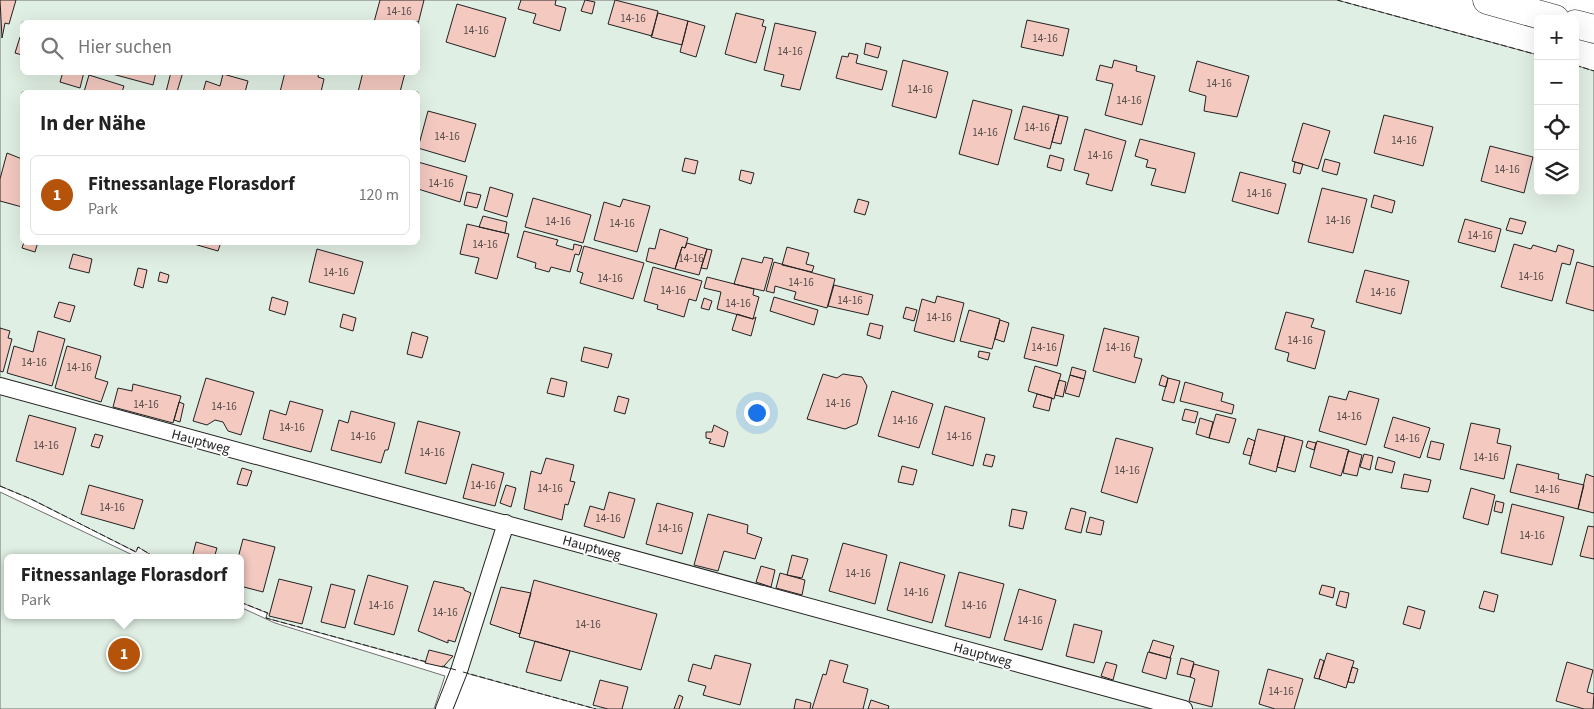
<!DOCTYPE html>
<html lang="de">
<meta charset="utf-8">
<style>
body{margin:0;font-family:"Source Sans 3",sans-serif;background:#f6f6f6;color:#222}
.controls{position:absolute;right:15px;top:15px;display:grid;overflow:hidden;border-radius:8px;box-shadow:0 5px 20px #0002}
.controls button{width:45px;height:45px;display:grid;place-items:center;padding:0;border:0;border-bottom:1px solid #e0e0e0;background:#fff;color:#222;font:25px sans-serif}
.you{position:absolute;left:756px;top:412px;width:18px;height:18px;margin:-12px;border:4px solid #fff;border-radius:50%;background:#1a73e8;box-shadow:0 0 0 8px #1a73e833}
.badge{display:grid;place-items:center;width:32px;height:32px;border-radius:50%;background:#b45309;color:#fff;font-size:16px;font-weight:700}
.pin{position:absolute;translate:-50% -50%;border:2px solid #fff;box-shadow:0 1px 5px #0006}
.popup{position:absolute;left:4px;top:554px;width:240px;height:65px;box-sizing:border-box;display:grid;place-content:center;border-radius:8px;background:#fff;filter:drop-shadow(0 1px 4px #0005);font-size:16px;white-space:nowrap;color:#767676}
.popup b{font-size:19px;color:#222}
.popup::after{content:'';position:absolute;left:50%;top:100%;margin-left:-10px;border:10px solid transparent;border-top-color:#fff}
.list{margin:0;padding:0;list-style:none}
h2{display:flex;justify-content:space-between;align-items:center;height:65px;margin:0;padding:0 20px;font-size:21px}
h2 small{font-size:16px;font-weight:400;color:#767676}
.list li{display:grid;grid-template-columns:32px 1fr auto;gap:15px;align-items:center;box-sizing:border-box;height:80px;margin:0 10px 10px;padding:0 10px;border:1px solid #e0e0e0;border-radius:8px}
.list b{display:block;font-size:19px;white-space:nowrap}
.list p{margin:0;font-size:16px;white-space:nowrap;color:#767676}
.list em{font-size:16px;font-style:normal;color:#767676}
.icon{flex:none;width:28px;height:28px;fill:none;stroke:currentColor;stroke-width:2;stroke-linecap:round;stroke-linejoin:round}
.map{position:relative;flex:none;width:1594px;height:709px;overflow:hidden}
.search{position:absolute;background:#fff;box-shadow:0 5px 20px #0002;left:20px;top:20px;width:400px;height:55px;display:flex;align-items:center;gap:12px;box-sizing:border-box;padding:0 18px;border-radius:8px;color:#767676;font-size:19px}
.panel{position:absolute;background:#fff;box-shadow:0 5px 20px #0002;left:20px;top:90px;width:400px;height:155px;border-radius:8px}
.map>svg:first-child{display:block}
.green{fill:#e0efe3;stroke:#6f6f6f;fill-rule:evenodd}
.building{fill:#f3c9c0;stroke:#222}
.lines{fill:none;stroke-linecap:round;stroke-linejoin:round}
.lane-casing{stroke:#222;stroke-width:18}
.secondary-casing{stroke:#222;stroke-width:29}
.lane{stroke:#fff;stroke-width:16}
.secondary{stroke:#fff;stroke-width:28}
.fence{stroke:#222;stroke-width:1;stroke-dasharray:6 2.5;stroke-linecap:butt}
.labels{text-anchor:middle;stroke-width:4;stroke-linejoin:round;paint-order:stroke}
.number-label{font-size:11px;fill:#564c4a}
.street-label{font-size:14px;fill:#222;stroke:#fff}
</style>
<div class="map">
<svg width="1594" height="709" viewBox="0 0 1594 709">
<rect width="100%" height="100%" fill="#fff"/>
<path class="green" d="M0,0H1337L1538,55V191H1575V65L1594,71V709H596L266,618L267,613L240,602V558H156L138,547L136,552L31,499L0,486ZM22,22H418V72H22ZM22,92H418V242H22Z
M0,492L139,558H8V615H240V607L275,623L445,676L434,709H0Z"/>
<path class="building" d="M0,0H16L9,24L5,23L2,38Z
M380,0H424L418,24V22H374Z
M521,0H556L555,5L566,8L560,31L533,23L536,14L518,9Z
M585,0L595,2L592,14L581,11Z
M615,0L658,11L652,36L608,24Z
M457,4L506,18L495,57L446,42Z
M658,13L688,21L682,45L651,37Z
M736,13L764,20L762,26L766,27L756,63L725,54Z
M1027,20L1069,29L1063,56L1021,47Z
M688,21L705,26L696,57L680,52Z
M775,23L816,32L800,90L781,86L784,75L764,70Z
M20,37H22V55L15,53Z
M866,43L881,47L878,58L864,54Z
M849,53L858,55L856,63L887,71L882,90L836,78L842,56L848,57Z
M903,60L948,72L936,118L892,106Z
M1114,60L1137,66L1136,71L1155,76L1142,125L1105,115L1113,84L1096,80L1100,65L1112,68Z
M1197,61L1249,76L1237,117L1204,111L1206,96L1189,91Z
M63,72H84L80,88L60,82Z
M105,72H156L153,85Z
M171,72H183L177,92H166Z
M285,72H319L318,77L324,79L321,92H280Z
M363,72H404L405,73L400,92H358Z
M223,74L248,81L245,92H203L206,81L220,86Z
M89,75L124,86L122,92H84Z
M973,100L1012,110L998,165L959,154Z
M1023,106L1059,115L1050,149L1014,139Z
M428,111L476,124L465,162L418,148Z
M1059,115L1068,117L1061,144L1052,142Z
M1384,115L1433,127L1423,166L1374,153Z
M1303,123L1330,131L1318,169L1292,161Z
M1085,129L1126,141L1112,191L1086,184L1089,174L1074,170Z
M1140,139L1195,153L1185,193L1151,185L1156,169L1146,167L1148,160L1135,156Z
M1490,146L1533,157L1524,193L1481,181Z
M7,153L22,159V207L0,201V179Z
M1050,155L1064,159L1061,171L1047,167Z
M685,158L698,161L695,174L682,171Z
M1325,159L1340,163L1337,175L1322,171Z
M418,162L467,176L460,202L418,189Z
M1295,162L1303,164L1300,174L1293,172Z
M741,170L754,173L751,184L739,180Z
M1240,172L1286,184L1278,214L1232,201Z
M490,187L513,194L507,217L484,210Z
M1322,188L1367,199L1353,253L1308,242Z
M467,192L481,195L477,208L464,205Z
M1374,195L1395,201L1392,213L1371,207Z
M533,198L591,215L583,243L525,227Z
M623,199L650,206L637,252L594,240L604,202L620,207Z
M858,199L869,202L865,215L854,212Z
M483,216L507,222L505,233L479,227Z
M1510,218L1526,222L1522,234L1506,230Z
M1465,219L1501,229L1495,252L1458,242Z
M467,224L509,234L497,279L475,273L479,258L460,254Z
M660,229L688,238L685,248L682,247L675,269L646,261L649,248L655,249Z
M524,231L558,240L556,245L573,250L574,244L582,246L579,255L575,254L570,272L551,267L549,272L535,268L536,263L517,257Z
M24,242H38L35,252L22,248Z
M187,242H221L218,251Z
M687,243L707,249L699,275L675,269L682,247L685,248Z
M1514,244L1531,249L1533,245L1556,252L1558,245L1574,250L1570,265L1562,263L1552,301L1501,287Z
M584,246L644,263L633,299L580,283L583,273L577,271Z
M787,247L809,253L806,264L814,266L812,272L782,265Z
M317,249L363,262L354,294L309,282Z
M707,249L712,250L707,269L701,268Z
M73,254L92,259L89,273L69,268Z
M764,257L773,259L764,291L734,284L742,258L762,263Z
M774,262L835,279L827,308L794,299L796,292L775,286L774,293L766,291Z
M1577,262L1594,267V311L1566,303Z
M653,267L702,281L696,301L689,299L684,317L657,309L658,305L644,301Z
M138,268L147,270L143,288L134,285Z
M1365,270L1409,281L1401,314L1356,302Z
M160,272L169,275L167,283L158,281Z
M707,277L754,289L753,295L759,297L753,319L717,309L721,292L704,288Z
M834,285L873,295L868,315L828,306Z
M937,296L964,303L954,342L914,331L922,299L935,303Z
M272,297L288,302L285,315L269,310Z
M774,297L818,310L814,325L770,311Z
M704,298L712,301L709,310L701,308Z
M59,302L75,306L70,322L54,317Z
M906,307L917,310L914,321L903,318Z
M969,310L1000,319L992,349L960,341Z
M1286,312L1314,319L1311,327L1325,331L1315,369L1287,361L1289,353L1275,349Z
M343,314L356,318L353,331L340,327Z
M737,314L753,319L756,317L751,336L732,330Z
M1000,320L1009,323L1004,342L995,339Z
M870,323L883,326L880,339L867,335Z
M1032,327L1064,335L1057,366L1024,358Z
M0,328L10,331L8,338L12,339L3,372L0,371Z
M1104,328L1139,337L1134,357L1142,359L1135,383L1093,371Z
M38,331L65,339L52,386L7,373L14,346L33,352Z
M412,332L428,337L422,358L407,354Z
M67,346L101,356L95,378L108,382L101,402L55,388Z
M584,347L612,354L608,368L581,361Z
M979,351L990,353L988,360L978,357Z
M1035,366L1061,374L1054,399L1028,391Z
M1072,367L1086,371L1084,379L1070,375Z
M823,374L837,378L843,374L862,377L867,386L857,424L845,429L807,419Z
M1070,375L1084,379L1079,397L1065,393Z
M1162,375L1168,378L1166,387L1159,385Z
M206,378L254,392L241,435L228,431L223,422L215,420L207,425L193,421Z
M551,378L567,382L564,397L547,393Z
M1168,378L1180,381L1174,403L1162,400Z
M1059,380L1066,382L1063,397L1055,395Z
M1185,382L1223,393L1221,401L1234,405L1232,414L1180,401Z
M133,384L181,396L173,423L113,407L118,388L132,391Z
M892,391L933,404L919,448L878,436Z
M1349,391L1379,399L1366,445L1319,431L1329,396L1346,400Z
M1037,394L1052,398L1049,411L1033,407Z
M618,396L629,399L625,414L614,411Z
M290,401L323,410L311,452L263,439L270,410L286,415Z
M179,402L184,404L180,422L174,420Z
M945,406L985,418L973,466L932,454Z
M1185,409L1198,412L1195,423L1182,420Z
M351,411L395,423L388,450H385L381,463L331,450L339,420L348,423Z
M1216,414L1236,419L1229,443L1209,438Z
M29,415L76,428L63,475L16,461Z
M1393,417L1430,428L1420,458L1384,447Z
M1200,418L1213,422L1209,438L1196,434Z
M418,421L460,432L446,484L405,473Z
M1471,423L1500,429L1497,443L1511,446L1504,479L1460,469Z
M714,425L728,432L724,447L709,443L711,439L706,438V432H712Z
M1258,429L1285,436L1276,472L1249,464Z
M95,434L103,436L99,448L91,446Z
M1285,436L1303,441L1295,472L1277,467Z
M1116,438L1153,448L1137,503L1101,492Z
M1248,438L1255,441L1251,456L1243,454Z
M1308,441L1316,443L1314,450L1306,447Z
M1317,441L1349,450L1341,476L1310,467Z
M1431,441L1444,444L1440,460L1427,457Z
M1348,451L1362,455L1357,476L1343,473Z
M986,454L995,456L992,467L983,465Z
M1364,454L1373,456L1370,470L1360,467Z
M1378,457L1395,462L1392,473L1375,469Z
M546,458L574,465L570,481L575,482L568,505L565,504L562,520L524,509L531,471L541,474Z
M472,464L504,473L495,506L463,498Z
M1517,464L1559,474L1558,479L1584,485L1578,509L1510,492Z
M902,466L917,470L913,485L898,482Z
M242,468L252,471L247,486L237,484Z
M1404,474L1431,480L1428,492L1401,488Z
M1586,474L1594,477V513L1578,509Z
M89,485L143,500L134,529L81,514Z
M506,485L516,488L511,507L500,503Z
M1471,488L1495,495L1488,525L1463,518Z
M609,492L635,499L624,538L584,526L590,506L604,510Z
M1496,501L1504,503L1502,513L1494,511Z
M657,503L693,513L682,554L646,544Z
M1512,504L1564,517L1552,565L1501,553Z
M1071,508L1086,512L1081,533L1065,529Z
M1012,509L1027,512L1023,529L1009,526Z
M708,514L748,525L747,533L762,538L755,559L724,551L718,571L694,565Z
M1090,517L1104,521L1101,535L1086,532Z
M1588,526L1594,527V559L1580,556Z
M243,539L275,547L263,592L240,586V558H238Z
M196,542L217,548L214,558H192Z
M843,543L887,555L875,604L829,591Z
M792,555L808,559L802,578L787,575Z
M900,562L945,575L932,623L887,610Z
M761,566L775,570L771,587L756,582Z
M959,572L1004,584L990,638L945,626Z
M780,573L805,580L802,595L776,588Z
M368,575L408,586L394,635L354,624Z
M279,579L312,587L302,624L269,616Z
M534,580L657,614L641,670L519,637Z
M434,581L464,588V590L471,593L455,642L448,640V643L418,631Z
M331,584L355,590L345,628L321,622Z
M1322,585L1335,588L1333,598L1319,594Z
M501,587L531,593L520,634L490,624Z
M1019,589L1056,600L1042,650L1004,640Z
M1340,591L1349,593L1346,608L1336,605Z
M1484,591L1498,595L1494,612L1479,608Z
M1408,606L1425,611L1420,629L1403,624Z
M1074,624L1102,631L1094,663L1066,656Z
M1153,640L1174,646L1170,658L1149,652Z
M535,641L570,651L561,681L526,672Z
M429,650L453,656L443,667L425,663Z
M1148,652L1171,658L1166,679L1142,672Z
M1327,653L1354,661L1346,688L1319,679Z
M715,655L751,664L740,705L703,695L706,686L688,681L693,664L711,669Z
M1181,658L1194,662L1190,677L1177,674Z
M1320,659L1324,661L1319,679L1314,678Z
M830,660L848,665L843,682L868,689L863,709H812L823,674L826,675Z
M1106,662L1117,665L1113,680L1101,676Z
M1567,662L1593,670L1587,692L1594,694L1593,709H1584L1556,701Z
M1194,664L1219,671L1212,707L1189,701L1195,679L1190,677Z
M1352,667L1358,669L1354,683L1348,682Z
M1268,669L1303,679L1294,709H1275L1259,704Z
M600,680L628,687L622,709H608L593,705Z
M679,695L683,697L679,709H674Z
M796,699L811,703L810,709H794Z
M871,700L889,706L888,709H868Z"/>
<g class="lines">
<defs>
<path id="lane" d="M0,386L1184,709
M444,709L459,671L506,523"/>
<path id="secondary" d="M1487,0L1555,19
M1575,24L1594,29"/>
</defs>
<use href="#lane" class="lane-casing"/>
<use href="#secondary" class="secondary-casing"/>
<use href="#lane" class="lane"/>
<use href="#secondary" class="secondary"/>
<path class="fence" d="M1337,0L1538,55
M1575,65L1594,71
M0,486L31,499L136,552L138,547L156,558
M240,602L268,613L266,618L427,662
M442,666L456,670
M463,672L596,709"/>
</g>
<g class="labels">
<g class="number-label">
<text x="399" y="15">14-16</text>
<text x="633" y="22">14-16</text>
<text x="476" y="34">14-16</text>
<text x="1045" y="42">14-16</text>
<text x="790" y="55">14-16</text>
<text x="1219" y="87">14-16</text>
<text x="920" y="93">14-16</text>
<text x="1129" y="104">14-16</text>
<text x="1037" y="131">14-16</text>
<text x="985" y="136">14-16</text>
<text x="447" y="140">14-16</text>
<text x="1404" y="144">14-16</text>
<text x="1100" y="159">14-16</text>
<text x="1507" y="173">14-16</text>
<text x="441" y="187">14-16</text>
<text x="1259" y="197">14-16</text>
<text x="1338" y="224">14-16</text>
<text x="558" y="225">14-16</text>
<text x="622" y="227">14-16</text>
<text x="1480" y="239">14-16</text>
<text x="485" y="248">14-16</text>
<text x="691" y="262">14-16</text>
<text x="336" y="276">14-16</text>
<text x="1531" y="280">14-16</text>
<text x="610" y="282">14-16</text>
<text x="801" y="286">14-16</text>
<text x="673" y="294">14-16</text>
<text x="1383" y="296">14-16</text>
<text x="850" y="304">14-16</text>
<text x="738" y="307">14-16</text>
<text x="939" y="321">14-16</text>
<text x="1300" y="344">14-16</text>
<text x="1044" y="351">14-16</text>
<text x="1118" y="351">14-16</text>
<text x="34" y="366">14-16</text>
<text x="79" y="371">14-16</text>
<text x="838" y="407">14-16</text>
<text x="146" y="408">14-16</text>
<text x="224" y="410">14-16</text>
<text x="1349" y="420">14-16</text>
<text x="905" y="424">14-16</text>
<text x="292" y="431">14-16</text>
<text x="363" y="440">14-16</text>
<text x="959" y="440">14-16</text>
<text x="1407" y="442">14-16</text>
<text x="46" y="449">14-16</text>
<text x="432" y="456">14-16</text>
<text x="1486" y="461">14-16</text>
<text x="1127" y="474">14-16</text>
<text x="483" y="489">14-16</text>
<text x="550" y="492">14-16</text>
<text x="1547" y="493">14-16</text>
<text x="112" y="511">14-16</text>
<text x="608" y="522">14-16</text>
<text x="670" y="532">14-16</text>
<text x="1532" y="539">14-16</text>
<text x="858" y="577">14-16</text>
<text x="916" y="596">14-16</text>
<text x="381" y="609">14-16</text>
<text x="974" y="609">14-16</text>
<text x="445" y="616">14-16</text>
<text x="1030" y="624">14-16</text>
<text x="588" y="628">14-16</text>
<text x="1281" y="695">14-16</text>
</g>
<g class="street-label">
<text transform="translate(201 441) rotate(15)" y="5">Hauptweg</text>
<text transform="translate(592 547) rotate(15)" y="5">Hauptweg</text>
<text transform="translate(983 654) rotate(15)" y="5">Hauptweg</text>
</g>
</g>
</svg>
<div class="controls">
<button>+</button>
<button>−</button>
<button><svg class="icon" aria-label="locate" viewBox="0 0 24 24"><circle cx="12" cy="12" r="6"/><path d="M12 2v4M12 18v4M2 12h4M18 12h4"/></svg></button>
<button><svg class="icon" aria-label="layers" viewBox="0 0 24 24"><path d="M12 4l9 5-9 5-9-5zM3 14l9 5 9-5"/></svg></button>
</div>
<div class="you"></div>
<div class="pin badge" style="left:124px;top:654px">1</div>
<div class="popup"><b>Fitnessanlage Florasdorf</b>Park</div>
<div class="search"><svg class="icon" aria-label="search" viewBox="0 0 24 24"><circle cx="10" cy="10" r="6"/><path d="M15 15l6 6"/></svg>Hier suchen</div>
<section class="panel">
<h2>In der Nähe<small></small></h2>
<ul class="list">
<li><span class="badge">1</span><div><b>Fitnessanlage Florasdorf</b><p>Park</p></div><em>120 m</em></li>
</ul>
</section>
</div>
